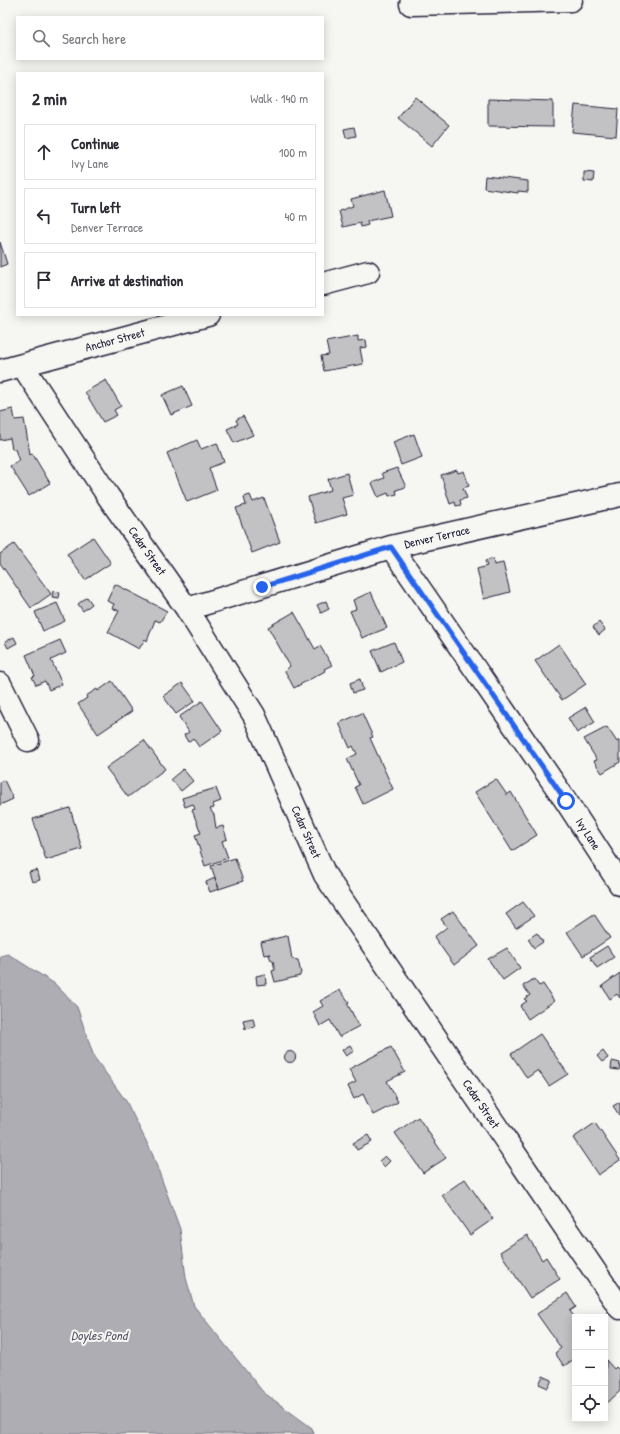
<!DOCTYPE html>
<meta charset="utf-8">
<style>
body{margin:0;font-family:"Patrick Hand",sans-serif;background:#f7f7f7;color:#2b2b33}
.controls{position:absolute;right:12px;bottom:12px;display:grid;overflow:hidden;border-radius:0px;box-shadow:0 2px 10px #0003}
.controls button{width:36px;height:36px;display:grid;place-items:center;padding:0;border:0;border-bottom:1px solid #e1e1e2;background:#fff;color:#2b2b33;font:20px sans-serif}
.stop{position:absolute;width:12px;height:12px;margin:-9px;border:3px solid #2563eb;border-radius:50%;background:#fff}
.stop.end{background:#2563eb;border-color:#fff;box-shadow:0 1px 4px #0008}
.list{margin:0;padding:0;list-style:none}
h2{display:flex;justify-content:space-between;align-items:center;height:52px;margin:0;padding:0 16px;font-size:17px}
h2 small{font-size:13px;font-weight:400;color:#7c7c81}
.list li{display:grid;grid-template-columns:26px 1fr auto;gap:12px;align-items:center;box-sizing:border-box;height:56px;margin:0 8px 8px;padding:0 8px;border:1px solid #e1e1e2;border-radius:0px}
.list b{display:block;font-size:15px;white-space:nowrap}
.list p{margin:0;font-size:13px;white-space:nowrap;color:#7c7c81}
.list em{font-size:13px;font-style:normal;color:#7c7c81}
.icon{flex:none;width:22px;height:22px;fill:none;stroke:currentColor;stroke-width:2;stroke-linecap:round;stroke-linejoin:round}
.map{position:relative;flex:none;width:620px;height:1434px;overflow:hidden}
.search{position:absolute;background:#fff;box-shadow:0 2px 10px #0003;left:16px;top:16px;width:308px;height:44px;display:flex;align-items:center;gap:10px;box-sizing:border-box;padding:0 14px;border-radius:0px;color:#7c7c81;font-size:15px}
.panel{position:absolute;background:#fff;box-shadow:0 2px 10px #0003;left:16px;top:72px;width:308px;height:244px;border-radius:0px}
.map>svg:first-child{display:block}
.water{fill:#adadb3;stroke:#757583}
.building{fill:#c2c2c4;stroke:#22223b}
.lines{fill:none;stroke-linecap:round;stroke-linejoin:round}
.minor-casing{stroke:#22223b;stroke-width:25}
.minor{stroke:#f6f6f2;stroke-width:22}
.route{stroke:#2563eb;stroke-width:5}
.labels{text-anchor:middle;stroke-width:4;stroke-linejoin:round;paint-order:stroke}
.street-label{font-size:12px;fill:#22223b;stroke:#f6f6f2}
.water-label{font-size:13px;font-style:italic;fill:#535365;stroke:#f6f6f2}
</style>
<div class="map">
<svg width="620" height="1434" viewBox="0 0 620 1434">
<rect width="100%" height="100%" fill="#f6f6f2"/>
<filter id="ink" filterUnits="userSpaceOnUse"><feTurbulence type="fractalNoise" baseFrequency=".025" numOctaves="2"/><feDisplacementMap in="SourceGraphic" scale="8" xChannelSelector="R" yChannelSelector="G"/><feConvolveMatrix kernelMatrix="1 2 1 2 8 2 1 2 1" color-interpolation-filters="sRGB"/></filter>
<g filter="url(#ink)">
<path class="water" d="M8,954L55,984L77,1007L94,1057L126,1101L152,1153L180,1229L186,1278L194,1306L263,1392L312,1428L314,1434H0V956Z"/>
<path class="building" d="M415,97L449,125L432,146L398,118Z
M488,99L553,101V127L488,126Z
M575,105L618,109L616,136L572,132Z
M354,127L356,136L346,138L344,129Z
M584,172L594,173L593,182L584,181Z
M485,176L528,181V192L518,191V193L484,188Z
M385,190L391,216L367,221L368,225L361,227L360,223L343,227L339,211L353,206L351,199Z
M0,242L7,264L0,267Z
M358,336V341L366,340L367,347L360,348L363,364L324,371L321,356L329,355L326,342Z
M106,380L121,406L114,410L117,415L103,422L85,392Z
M183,386L192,406L171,415L162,395Z
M13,409L15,420L24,419L30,454L32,453L50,483L29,496L10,466L19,461L15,449H12L10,438L0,440V412Z
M243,416L253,435L234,443L227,429L238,424L236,420Z
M414,434L422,457L401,465L393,442Z
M197,440L201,449L217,443L224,462L209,468L217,490L187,502L167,453Z
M397,468L406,487L396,490L397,494L389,496L388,493L378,497L372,483L384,478L382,473Z
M457,470L458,473L464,471L469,486L463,488L467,498L460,500L461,505L456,506L455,502L450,504L441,475Z
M347,473L353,495L342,498L347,514L316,523L308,497L331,490L328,479Z
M250,495L253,502L264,498L280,542L252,553L236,508L246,505L244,497Z
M93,537L111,563L85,580L67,554Z
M14,544L51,594L31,608L0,563V554Z
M493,559L494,565L503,563L510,592L484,599L477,569L487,566L485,561Z
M115,584L167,611L160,622L155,620L147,641L145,639L139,649L108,632L119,611L112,608L114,604L107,601Z
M53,591L60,592L59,598L52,597Z
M371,592L387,628L362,638L350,611L356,609L353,600Z
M87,597L92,604L83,611L78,604Z
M326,601L329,609L321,613L317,605Z
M57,603L65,621L43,631L35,612Z
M294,612L315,649L320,646L332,665L324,669L325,671L294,688L285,671L290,666L268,627Z
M599,622L605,630L599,635L593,627Z
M14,637L17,643L8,648L5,642Z
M60,640L66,653L51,660L62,684L49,690L45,681L36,685L32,677L35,676L26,655Z
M394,642L402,662L381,672L372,651Z
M559,644L586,684L562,700L535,661Z
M360,679L363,690L353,693L350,683Z
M112,681L132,711L98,734L78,704L87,698L86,696L97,689L98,691Z
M182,683L195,701L176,714L163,696Z
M202,701L222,731L199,747L193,738L188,742L184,735L189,732L179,717Z
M586,707L595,722L577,733L568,718Z
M362,713L373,737L370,738L393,789L363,804L355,787L359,785L347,759L357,754L353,746L350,748L339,723Z
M607,727L617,742L620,740V762L602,773L594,761L597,760L584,739Z
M144,740L165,769L128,797L106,768Z
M183,769L193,781L181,791L171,779Z
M496,779L507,795L511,792L537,835L512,851L475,792Z
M4,780L13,799L0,805V782Z
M216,788L221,801L213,804L214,808L210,809L214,815L216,828L223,826L227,839L222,841L228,858L205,866L195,835L201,833L192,810L195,809L193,804L185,807L182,798Z
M70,808L82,849L46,860L33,819Z
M235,858L243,881L219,889L211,866Z
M37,870L40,880L32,882L29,872Z
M215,878L219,889L210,892L206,882Z
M523,902L534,916L516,928L506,914Z
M453,911L479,946L454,965L434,937L447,927L441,919Z
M594,914L610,938L583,956L567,932Z
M537,933L543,942L534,948L528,939Z
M286,936H288L292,959L298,960L301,973L300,974V976L275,982L272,971L275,970L273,961L271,960L269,955L271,954L264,955L261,942Z
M607,946L614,957L597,968L590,957Z
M507,948L520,968L503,980L488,959Z
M620,973V998L617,994L610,999L602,986Z
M265,974L266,984L257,985L256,976Z
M534,979L539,986L543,984L554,1001L528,1019L520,1006L527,1001L524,999L530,995L523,986Z
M340,990L349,1002L347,1003L359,1026L339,1037L330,1020L320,1026L313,1012L323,1006L320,1001Z
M253,1018L255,1027L245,1029L243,1020Z
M540,1034L568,1074L549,1086L538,1070L527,1078L511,1054Z
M350,1045L354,1051L346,1056L342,1050Z
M391,1047L405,1072L387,1081L398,1102L373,1115L363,1094L354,1099L348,1086L356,1082L349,1069Z
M603,1051L608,1058L602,1062L597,1056Z
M284.5 1057a5.5 5.5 0 1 1 11 0a5.5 5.5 0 1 1-11 0Z
M612,1061L620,1063L619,1070L611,1069Z
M620,1102V1115H619L613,1106Z
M418,1117L446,1158L423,1173L395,1133Z
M595,1123L620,1160L598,1175L573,1138Z
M368,1135L372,1142L357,1150L353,1143Z
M385,1156L390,1161L384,1167L379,1161Z
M465,1179L493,1219L470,1235L442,1195Z
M527,1235L542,1260L546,1257L560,1279L530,1298L500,1252Z
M567,1293L576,1307L570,1311L575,1318V1360L574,1359L564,1366L555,1353L561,1348L537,1314Z
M606,1360L614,1369L616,1367L620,1371V1391L605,1405Z
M543,1376L552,1380L548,1388L539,1384Z"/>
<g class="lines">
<defs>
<path id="minor" d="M411,4L571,0
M323,284L368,272
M22,365L208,315
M0,371L22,365L108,496L187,609L254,715L325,875L620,1308
M391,547L566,801L620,884
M187,609L391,547L620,495
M0,684L28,740"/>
</defs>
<use href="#minor" class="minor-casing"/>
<use href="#minor" class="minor"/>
</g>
</g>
<g class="lines" filter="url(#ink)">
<path class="route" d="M262,587L391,547L566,801"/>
</g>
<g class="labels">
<g class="street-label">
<text transform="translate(115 340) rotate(-15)" y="4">Anchor Street</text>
<text transform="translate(437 537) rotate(-13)" y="4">Denver Terrace</text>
<text transform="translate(147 551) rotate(55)" y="4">Cedar Street</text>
<text transform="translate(306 832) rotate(66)" y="4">Cedar Street</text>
<text transform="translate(588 834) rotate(57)" y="4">Ivy Lane</text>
<text transform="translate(481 1104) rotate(56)" y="4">Cedar Street</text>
</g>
<g class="water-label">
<text x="99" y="1340">Doyles Pond</text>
</g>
</g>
</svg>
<div class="controls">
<button>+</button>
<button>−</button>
<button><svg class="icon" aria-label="locate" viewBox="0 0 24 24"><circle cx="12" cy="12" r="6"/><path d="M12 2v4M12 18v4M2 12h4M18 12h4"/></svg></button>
</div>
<div class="stop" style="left:566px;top:801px"></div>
<div class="stop end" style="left:262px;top:587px"></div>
<div class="search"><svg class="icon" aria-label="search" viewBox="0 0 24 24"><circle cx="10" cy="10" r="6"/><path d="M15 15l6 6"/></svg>Search here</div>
<section class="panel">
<h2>2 min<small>Walk · 140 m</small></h2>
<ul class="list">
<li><svg class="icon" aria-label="ahead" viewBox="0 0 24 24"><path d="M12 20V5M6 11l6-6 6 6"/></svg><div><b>Continue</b><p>Ivy Lane</p></div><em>100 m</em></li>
<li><svg class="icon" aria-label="left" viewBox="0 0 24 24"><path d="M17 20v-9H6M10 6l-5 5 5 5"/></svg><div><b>Turn left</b><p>Denver Terrace</p></div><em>40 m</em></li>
<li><svg class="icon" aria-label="arrive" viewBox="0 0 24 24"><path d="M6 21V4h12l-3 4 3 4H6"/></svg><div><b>Arrive at destination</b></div></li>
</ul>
</section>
</div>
